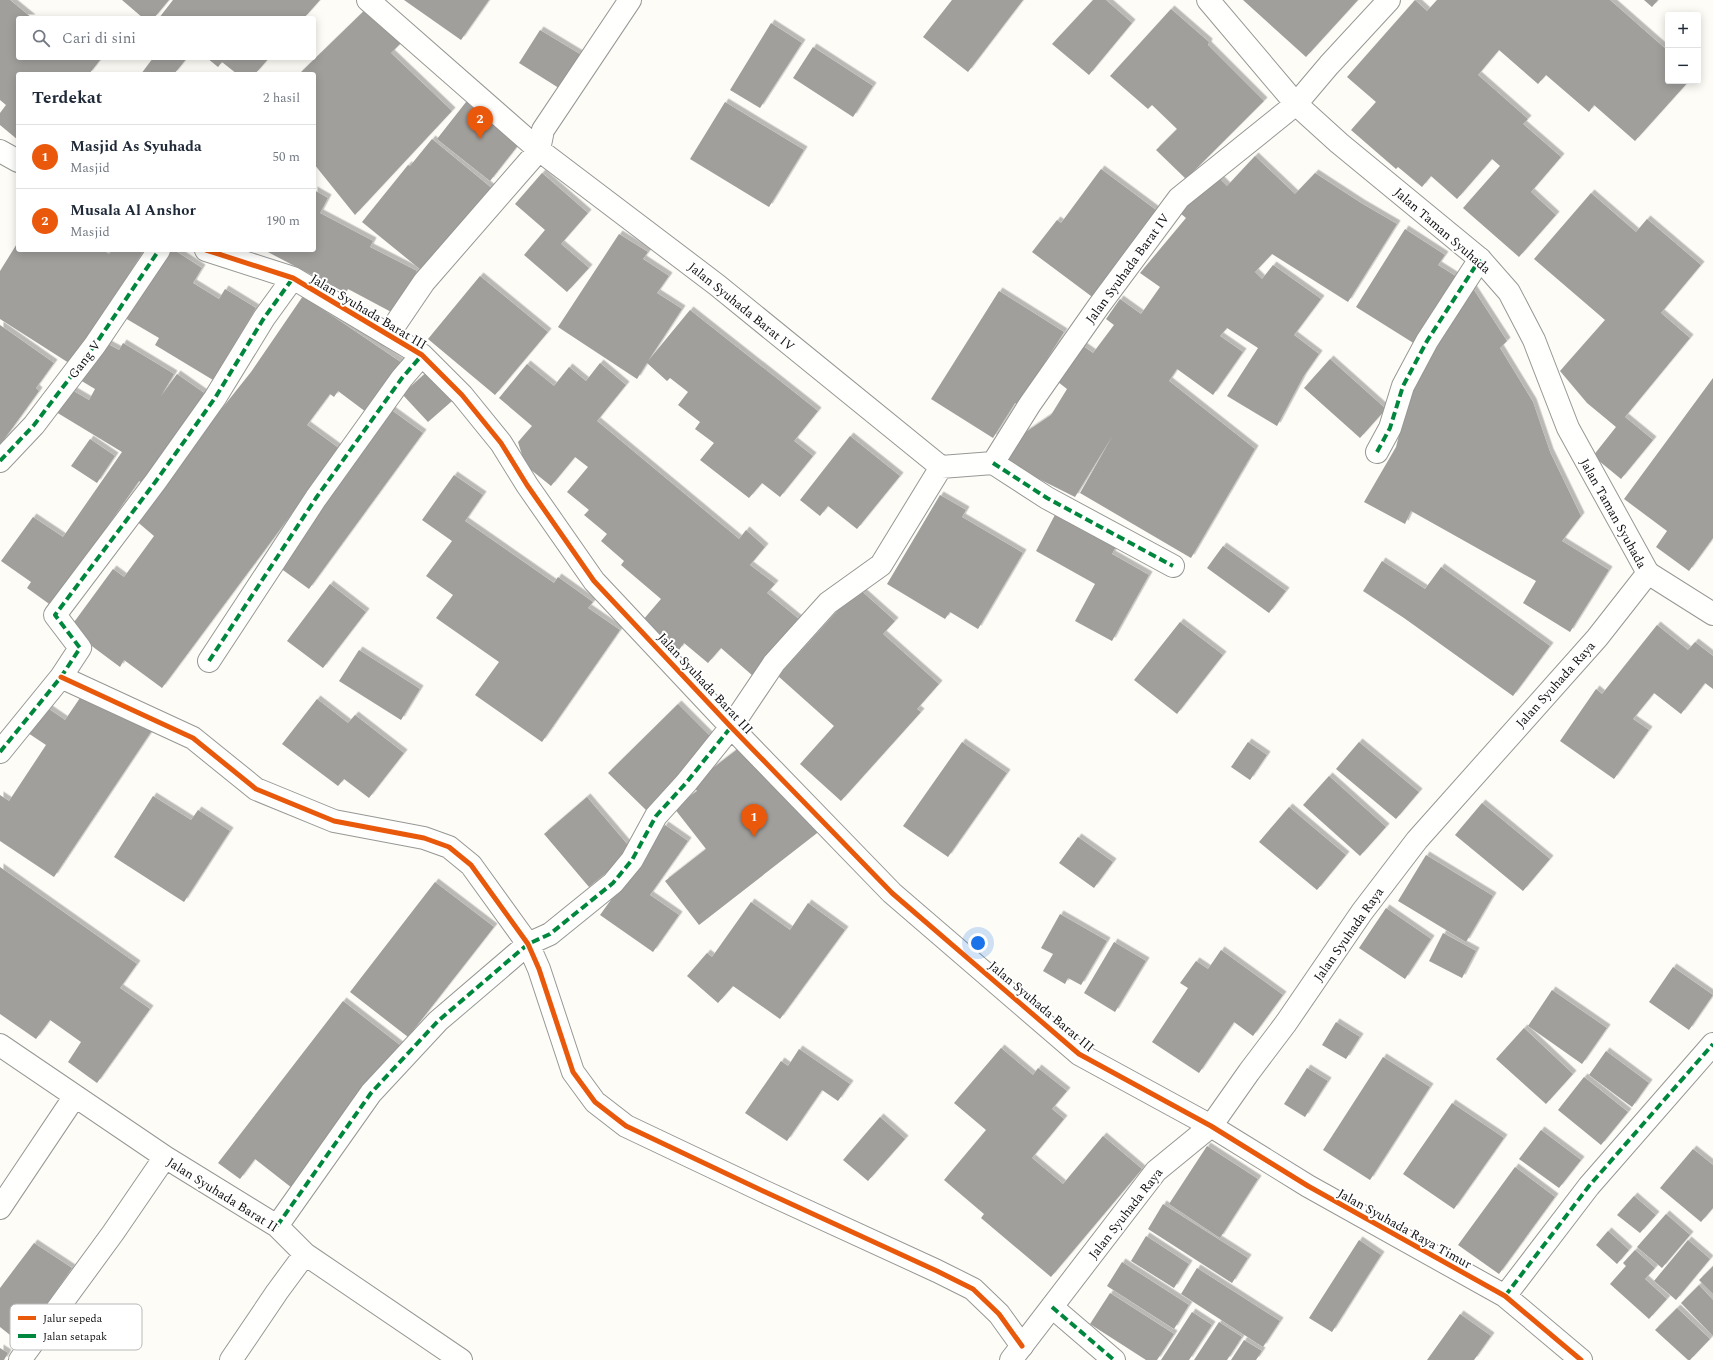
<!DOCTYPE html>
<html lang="id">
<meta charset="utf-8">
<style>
body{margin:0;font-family:Spectral,serif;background:#f2f2f3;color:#1f2937}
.controls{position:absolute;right:12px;top:12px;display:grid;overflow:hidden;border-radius:4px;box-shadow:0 2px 10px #0003}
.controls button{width:36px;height:36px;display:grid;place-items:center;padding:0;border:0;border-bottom:1px solid #e0e1e3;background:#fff;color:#1f2937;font:20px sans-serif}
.you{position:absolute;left:978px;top:943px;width:14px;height:14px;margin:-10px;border:3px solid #fff;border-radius:50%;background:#1a73e8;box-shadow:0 0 0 6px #1a73e833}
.badge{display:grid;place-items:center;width:26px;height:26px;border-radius:50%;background:#ea580c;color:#fff;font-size:13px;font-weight:700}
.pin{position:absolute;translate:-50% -33px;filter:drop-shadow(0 1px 2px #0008)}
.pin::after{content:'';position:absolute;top:21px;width:14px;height:12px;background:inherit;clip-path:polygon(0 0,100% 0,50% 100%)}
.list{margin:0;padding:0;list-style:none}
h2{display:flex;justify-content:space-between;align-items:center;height:52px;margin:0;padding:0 16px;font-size:17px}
h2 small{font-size:13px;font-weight:400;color:#747a83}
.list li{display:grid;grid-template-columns:26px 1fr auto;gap:12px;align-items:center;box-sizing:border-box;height:64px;padding:0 16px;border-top:1px solid #e0e1e3}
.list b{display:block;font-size:15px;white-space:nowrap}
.list p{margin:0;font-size:13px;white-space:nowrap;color:#747a83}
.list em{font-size:13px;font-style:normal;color:#747a83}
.icon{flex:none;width:22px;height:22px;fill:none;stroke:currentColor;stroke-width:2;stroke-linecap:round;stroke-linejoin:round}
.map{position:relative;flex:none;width:1713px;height:1360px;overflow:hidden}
.search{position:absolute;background:#fff;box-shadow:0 2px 10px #0003;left:16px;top:16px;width:300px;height:44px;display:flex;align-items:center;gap:10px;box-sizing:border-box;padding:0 14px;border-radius:4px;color:#747a83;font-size:15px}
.panel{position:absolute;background:#fff;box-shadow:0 2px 10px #0003;left:16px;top:72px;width:300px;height:180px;border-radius:4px}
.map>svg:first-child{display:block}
.building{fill:#a19f9c;filter:url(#shadow)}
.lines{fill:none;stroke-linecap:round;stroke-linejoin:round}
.minor-casing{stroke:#979795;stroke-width:24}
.tertiary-casing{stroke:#979795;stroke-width:24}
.minor{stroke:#fffffe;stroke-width:22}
.tertiary{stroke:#fffffe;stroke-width:22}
.quiet{stroke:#00873e;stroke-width:4;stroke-dasharray:8 4;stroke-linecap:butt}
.cycleway-casing{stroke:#fff;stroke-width:8}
.cycleway{stroke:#e8590c;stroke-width:5}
.labels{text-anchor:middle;stroke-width:4;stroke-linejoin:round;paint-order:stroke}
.street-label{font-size:13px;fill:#111;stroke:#fff}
.key{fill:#fff;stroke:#b8b8b8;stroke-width:1}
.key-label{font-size:11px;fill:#111}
</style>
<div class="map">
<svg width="1713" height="1360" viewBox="0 0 1713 1360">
<defs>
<filter id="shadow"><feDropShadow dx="3.5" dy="-3.5" stdDeviation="0" flood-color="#0004"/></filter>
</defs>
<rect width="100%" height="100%" fill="#fdfcf7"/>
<path class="building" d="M0,0H10L32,18H18V58H97L100,60L89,74H18V140L0,125V113L6,105L0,100Z
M122,0H169L154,18H143Z
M173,0H320L304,18H159Z
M404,0H489L461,40Z
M952,0H1023L968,72L923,37Z
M1093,0H1106L1132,23L1089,75L1052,44Z
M1243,0H1358L1306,57Z
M1415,0L1427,11L1437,0H1610L1668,51V81H1689L1635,141L1594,105L1589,112L1546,75L1538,84L1499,50L1478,75L1528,119L1523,124L1561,157L1531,192L1556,215L1519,257L1463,208L1500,166L1492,159L1457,199L1431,176L1422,187L1398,167L1396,169L1351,130L1376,102L1347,77Z
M1644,0H1658L1652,7Z
M369,6L403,41L391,53L452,111L355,215L314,164V74H299Z
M1171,9L1209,42L1208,45L1264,101L1186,179L1156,150L1177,129L1152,105L1148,109L1110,76Z
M771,23L802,43L760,108L730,90Z
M540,30L583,56L562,90L519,63Z
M813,47L873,86L853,117L793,78Z
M153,58H187L174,74H141Z
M207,58H269L255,74H237L222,62L218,67Z
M470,97L523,139L490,181L437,139Z
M725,102L804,150L769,207L690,159Z
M432,139L494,190L426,274L362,222L408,165L410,166Z
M1255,156L1295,194L1315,173L1361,203L1397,224L1348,302L1272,254L1255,272L1262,279L1273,265L1321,299L1294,335L1319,354L1303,377L1277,426L1227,396L1258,348L1227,328L1220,336L1243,352L1213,395L1177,369L1169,381L1255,449L1191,558L1080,493L1113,435L1075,497L1019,469L1005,460L1020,436L1051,415L1067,389L1058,382L1083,346L1093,353L1114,325L1106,319L1120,299L1141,314L1160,287L1140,273L1186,218L1180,213L1216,175L1227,186Z
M1101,169L1160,213L1095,299L1032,252L1057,220L1061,223Z
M542,173L588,213L561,244L589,268L567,292L524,255L545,230L515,204Z
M314,190L328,198L320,213L373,241L370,247L417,271L395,314L348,289L346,293L264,250H314Z
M1591,193L1636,232L1647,219L1701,265L1661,313L1690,338L1625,417L1653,440L1621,479L1593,456L1616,427L1587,403L1560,371L1605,320L1534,259Z
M1405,229L1445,255L1438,265L1457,277L1415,344L1356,307Z
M619,234L648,252L643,259L669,276L657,293L682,309L648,361L690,310L818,411L794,441L813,456L780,497L762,483L749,498L700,460L714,443L695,429L700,422L678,405L688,392L670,378L667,381L647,363L637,379L558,327Z
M18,242V250H103L109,254L112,250H144L72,365L0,319V271Z
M167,250H174L202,268L193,283L219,299L225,289L256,308L213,380L155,345L159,338L125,318Z
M480,276L548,332L495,395L428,339Z
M1472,287L1507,341L1500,348L1533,402L1550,452L1581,516L1562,541L1609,570L1570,632L1523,603L1536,581L1411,511L1405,524L1364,502L1396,447L1412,385Z
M999,291L1064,332L1018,405L1015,403L993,438L931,399Z
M303,296L402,363L366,412L338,391L334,397L330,394L307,425L340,449L162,688L124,660L120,667L69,629L113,569L124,577L154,536L134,519L251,372Z
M0,325L54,363L36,388L39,391L0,445Z
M106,343L119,350L123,343L174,374L161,396L177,374L207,395L145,485L139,481L52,606L27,588L31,582L1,561L33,517L63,537L122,452L56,412L70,389L89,400L95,389L80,380Z
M1330,359L1386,409L1360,438L1304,388Z
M600,363L626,385L597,421L739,539L746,530L765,547L750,565L775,584L767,593L800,620L753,676L721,648L708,663L684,643L679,650L643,620L661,599L621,565L624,561L601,541L607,534L584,515L589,510L567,492L588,467L575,457L551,486L525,465L518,442L532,426L499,398L527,364L554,386L569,367L586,381Z
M427,372L452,401L428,422L402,394Z
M1713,378V538L1689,571L1656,547L1667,531L1624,499Z
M390,409L423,433L309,589L276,565Z
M850,436L900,476L857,529L828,506L820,516L800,500Z
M90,439L115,456L97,483L71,466Z
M454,475L483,495L465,521L554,583L558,577L593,602L588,608L620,630L542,742L475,695L499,662L436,618L453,595L426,576L452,541L422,520Z
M940,495L966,510L962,517L1023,553L978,629L950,612L945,619L887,584Z
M1058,509L1118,542L1112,554L1149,575L1112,641L1075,621L1095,584L1036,551Z
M1223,546L1286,591L1269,613L1207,568Z
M1382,561L1425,589L1441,567L1550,646L1513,696L1404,618L1363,591Z
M330,584L366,612L323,668L287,641Z
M858,588L895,621L883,634L939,684L917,709L921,712L841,801L800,764L834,726L778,676Z
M1180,622L1223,655L1177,714L1134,680Z
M1657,625L1688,650L1695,642L1713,656V689L1705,683L1681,714L1654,693L1633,719L1649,730L1614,779L1560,741L1596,689L1602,694Z
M359,650L420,689L401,720L339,681Z
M82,695L153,729L54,877L0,841V795L9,801L46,745L28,733L46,707L65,720Z
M317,699L348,723L355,715L404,753L369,798L344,779L338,786L282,744Z
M678,704L715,741L646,810L608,773Z
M962,742L1007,773L948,857L903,826Z
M1248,742L1267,755L1250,780L1231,767Z
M1359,742L1419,792L1396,819L1336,769Z
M739,748L821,830L699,925L665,881L706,849L674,808L697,791L692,784Z
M1329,776L1386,827L1360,856L1303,805Z
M153,796L191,820L198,810L230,831L184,902L114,857Z
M587,797L633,851L589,887L544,834Z
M1482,803L1550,859L1523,891L1455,835Z
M1289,807L1346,855L1317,890L1259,842Z
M665,825L688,841L650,895L679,915L653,952L600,915Z
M1078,837L1113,862L1094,888L1059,863Z
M1426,855L1493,896L1466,942L1398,901Z
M0,867L137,964L120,988L150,1009L97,1083L68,1062L81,1042L50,1020L36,1039L0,1014Z
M435,882L494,927L408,1037L350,992Z
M751,902L790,930L808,903L845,930L780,1019L733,986L718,1003L687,976L707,953L712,957Z
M1386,908L1431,939L1405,979L1359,948Z
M1060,914L1107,941L1081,985L1068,978L1065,984L1043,971L1053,954L1041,948Z
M1443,933L1476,951L1462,978L1429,961Z
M1114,942L1146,961L1115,1012L1084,993Z
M1221,950L1283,995L1253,1036L1234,1022L1199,1073L1152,1042L1188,988L1180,983L1196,961L1208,969Z
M1673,967L1713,995L1689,1030L1649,1002Z
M1552,990L1607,1028L1582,1064L1528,1026Z
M343,1001L401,1046L292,1188L255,1159L240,1179L218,1163Z
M1336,1022L1360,1037L1346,1059L1322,1045Z
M1524,1028L1573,1074L1546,1104L1496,1059Z
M1001,1048L1033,1075L1038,1068L1067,1091L1052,1109L1064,1119L1032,1158L1063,1184L1103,1136L1142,1169L1051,1277L981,1218L984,1214L944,1180L986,1130L954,1103Z
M799,1049L850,1084L838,1101L822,1090L787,1141L745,1113L781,1061L788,1066Z
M1606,1051L1649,1083L1632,1107L1589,1075Z
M1383,1057L1430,1087L1370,1180L1323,1150Z
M1307,1068L1328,1081L1305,1117L1284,1104Z
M1584,1077L1628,1112L1601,1145L1558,1110Z
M1452,1103L1504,1138L1454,1209L1403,1174Z
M880,1117L905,1139L868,1181L843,1160Z
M1541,1130L1581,1160L1559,1188L1519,1159Z
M1207,1146L1258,1179L1220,1238L1169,1204Z
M1693,1149L1713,1165V1208L1701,1222L1660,1188Z
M1515,1167L1555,1197L1499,1274L1458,1245Z
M1634,1196L1656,1215L1640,1233L1617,1215Z
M1163,1204L1248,1258L1232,1283L1148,1229Z
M1666,1214L1690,1235L1662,1268L1637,1247Z
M1608,1231L1629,1250L1617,1264L1596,1245Z
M1146,1236L1189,1264L1174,1288L1131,1261Z
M1359,1240L1381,1255L1332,1332L1309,1318Z
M1688,1240L1710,1259L1676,1300L1654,1281Z
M34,1243L72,1268L20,1343L0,1327V1288Z
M1635,1250L1655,1268L1645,1279L1667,1299L1649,1319L1610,1284L1626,1266L1623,1263Z
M1122,1262L1189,1305L1174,1329L1107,1286Z
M1713,1266V1294L1699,1280Z
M1197,1268L1280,1321L1263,1347L1181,1294Z
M1699,1285L1713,1300V1336L1681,1303Z
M1110,1293L1174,1334L1157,1360H1146L1090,1324Z
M1677,1308L1710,1339L1690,1360H1688L1655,1330Z
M1192,1312L1212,1325L1189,1360H1161Z
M1460,1314L1491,1336L1474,1360H1427Z
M1219,1322L1242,1337L1227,1360H1194Z
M1244,1340L1262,1351L1256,1360H1231Z
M0,1348L8,1353L4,1360H0Z"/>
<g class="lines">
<defs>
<path id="minor" d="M368,0L539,150L717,285L941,467L993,463L1047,498L1173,566
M0,151L18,161
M206,250L293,278L422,355L462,395L501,443L527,485L594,581L731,727L892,893L1079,1054L1211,1126L1308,1186L1505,1296L1581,1360
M388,335L424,282L539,150L543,130L630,0
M1377,452L1390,428L1403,386L1427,341L1480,259
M0,461L34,425L95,345L159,250
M993,463L1030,404L1098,307L1179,198L1296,104L1208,0
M1648,573L1713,614
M209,661L316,498L402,378L422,355
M61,677L193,738L256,789L334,821L424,838L449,847L471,865L528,944L539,969L573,1072L595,1102L626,1126L763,1191L937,1271L973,1289L999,1314L1022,1346
M0,752L61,677L80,648L55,615L156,481L215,398L264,318L293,278
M0,1045L165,1157L277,1226L305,1254L461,1360
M0,1208L75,1096
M277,1226L371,1093L438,1021L528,944L550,934L613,883L632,860L656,816L686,783L731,727L774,663L828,603L881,565L941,467
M1505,1296L1589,1186L1713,1044
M1052,1307L1114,1360
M20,1360L113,1233L165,1157
M231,1360L277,1292L305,1254"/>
<path id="tertiary" d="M1011,1360L1156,1171L1211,1126L1249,1072L1286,1023L1362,912L1417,840L1597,638L1648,573L1568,428L1534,340L1509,292L1480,259L1339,143L1296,104L1329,65L1389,0"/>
</defs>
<use href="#minor" class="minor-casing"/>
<use href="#tertiary" class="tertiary-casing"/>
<use href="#minor" class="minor"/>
<use href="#tertiary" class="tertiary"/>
<path class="quiet" d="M1377,452L1390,428L1403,386L1427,341L1480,259
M0,461L34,425L95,345L159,250
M993,463L1047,498L1173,566
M209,661L316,498L402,378L422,355
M0,752L61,677L80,648L55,615L156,481L215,398L264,318L293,278
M277,1226L371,1093L438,1021L528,944L550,934L613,883L632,860L656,816L686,783L731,727
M1505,1296L1589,1186L1713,1044
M1052,1307L1114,1360"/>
<defs>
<path id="cycleway" d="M206,250L293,278L422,355L462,395L501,443L527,485L594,581L731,727L892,893L1079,1054L1211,1126L1308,1186L1505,1296L1581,1360
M61,677L193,738L256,789L334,821L424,838L449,847L471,865L528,944L539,969L573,1072L595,1102L626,1126L763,1191L937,1271L973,1289L999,1314L1022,1346"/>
</defs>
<use href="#cycleway" class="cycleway-casing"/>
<use href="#cycleway" class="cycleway"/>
</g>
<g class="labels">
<g class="street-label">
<text transform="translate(1443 230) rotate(41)" y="5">Jalan Taman Syuhada</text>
<text transform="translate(1127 268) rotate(-54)" y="5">Jalan Syuhada Barat IV</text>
<text transform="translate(742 306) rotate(39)" y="5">Jalan Syuhada Barat IV</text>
<text transform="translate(369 311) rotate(31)" y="5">Jalan Syuhada Barat III</text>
<text transform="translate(84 359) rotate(-53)" y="5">Gang V</text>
<text transform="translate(1614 513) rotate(61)" y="5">Jalan Taman Syuhada</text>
<text transform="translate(706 683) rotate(47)" y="5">Jalan Syuhada Barat III</text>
<text transform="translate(1555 684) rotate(-48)" y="5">Jalan Syuhada Raya</text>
<text transform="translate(1348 934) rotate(-55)" y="5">Jalan Syuhada Raya</text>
<text transform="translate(1042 1006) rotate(40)" y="5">Jalan Syuhada Barat III</text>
<text transform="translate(223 1194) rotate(32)" y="5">Jalan Syuhada Barat II</text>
<text transform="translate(1125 1213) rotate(-52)" y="5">Jalan Syuhada Raya</text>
<text transform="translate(1405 1228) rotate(29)" y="5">Jalan Syuhada Raya Timur</text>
</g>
</g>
<rect x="10" y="1304" width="132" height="46" rx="6" class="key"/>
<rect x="18" y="1316" width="18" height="4" fill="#e8590c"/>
<rect x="18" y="1334" width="18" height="4" fill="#00873e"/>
<g class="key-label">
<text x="43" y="1322">Jalur sepeda</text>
<text x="43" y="1340">Jalan setapak</text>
</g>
</svg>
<div class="controls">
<button>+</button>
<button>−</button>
</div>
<div class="you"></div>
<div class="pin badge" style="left:754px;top:837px">1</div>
<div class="pin badge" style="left:480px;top:139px">2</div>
<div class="search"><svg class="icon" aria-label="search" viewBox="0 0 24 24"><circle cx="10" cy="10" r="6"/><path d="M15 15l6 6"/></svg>Cari di sini</div>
<section class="panel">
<h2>Terdekat<small>2 hasil</small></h2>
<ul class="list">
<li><span class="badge">1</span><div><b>Masjid As Syuhada</b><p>Masjid</p></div><em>50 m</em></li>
<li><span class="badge">2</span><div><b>Musala Al Anshor</b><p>Masjid</p></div><em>190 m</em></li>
</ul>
</section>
</div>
